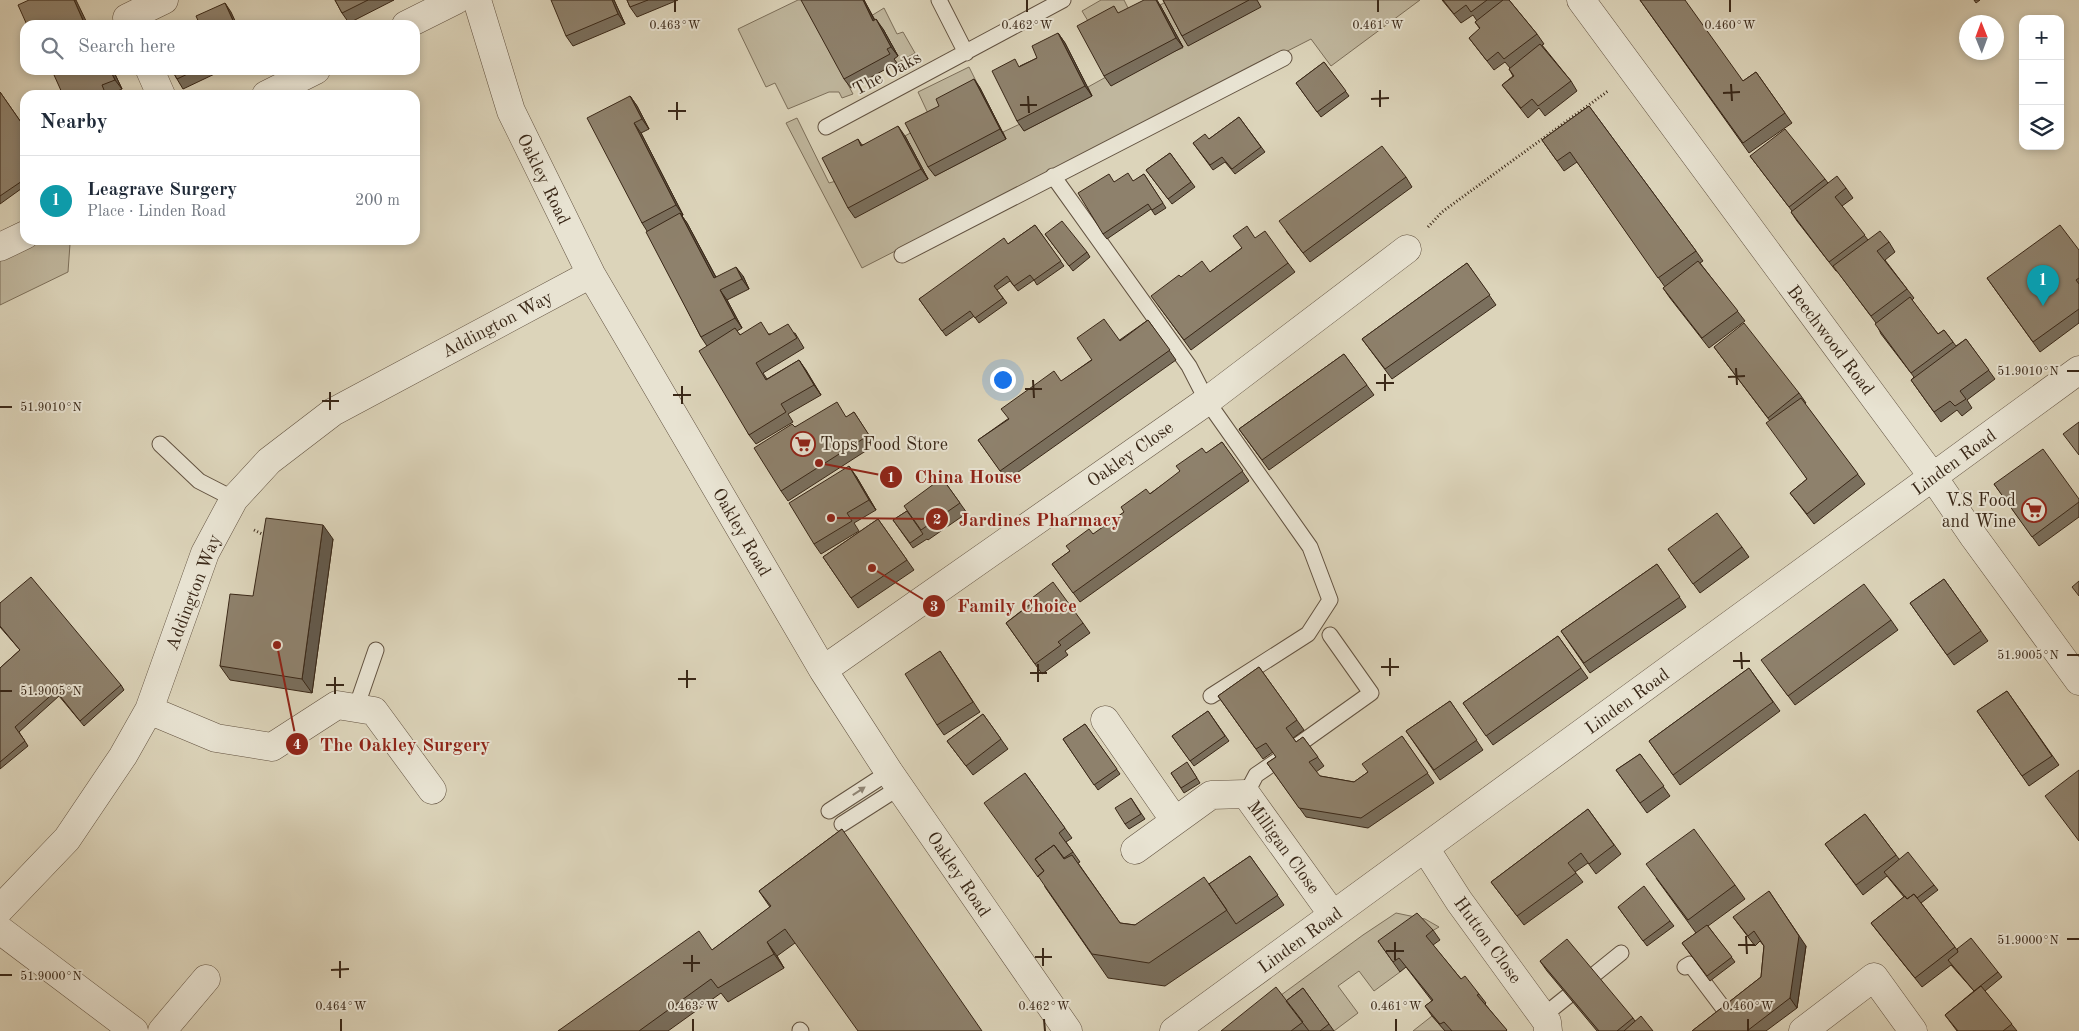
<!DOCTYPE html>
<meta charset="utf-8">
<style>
body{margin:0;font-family:"Old Standard TT",serif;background:#f2f2f3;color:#1f2937}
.controls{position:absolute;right:15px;top:15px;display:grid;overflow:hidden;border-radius:10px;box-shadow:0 2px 8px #0003}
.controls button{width:45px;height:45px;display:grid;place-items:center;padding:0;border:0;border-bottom:1px solid #e0e1e3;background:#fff;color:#1f2937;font:25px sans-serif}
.compass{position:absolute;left:1959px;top:15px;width:45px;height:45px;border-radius:50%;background:#fff;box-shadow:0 2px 8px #0003;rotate:359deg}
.you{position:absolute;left:1002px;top:379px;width:18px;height:18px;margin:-12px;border:4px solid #fff;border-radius:50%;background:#1a73e8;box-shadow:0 0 0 8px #1a73e833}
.badge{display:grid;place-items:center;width:32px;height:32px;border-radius:50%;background:#8f2418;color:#fff;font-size:16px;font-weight:700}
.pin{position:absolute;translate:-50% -41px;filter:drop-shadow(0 1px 2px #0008)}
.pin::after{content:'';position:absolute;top:26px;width:18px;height:15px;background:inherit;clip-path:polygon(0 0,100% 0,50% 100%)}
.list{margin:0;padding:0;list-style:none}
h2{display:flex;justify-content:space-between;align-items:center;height:65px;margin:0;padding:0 20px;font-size:21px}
h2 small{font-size:16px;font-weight:400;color:#747a83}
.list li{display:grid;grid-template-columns:32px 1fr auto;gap:15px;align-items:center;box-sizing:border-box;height:90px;padding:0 20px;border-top:1px solid #e0e1e3}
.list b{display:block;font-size:19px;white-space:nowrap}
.list p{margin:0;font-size:16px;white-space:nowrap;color:#747a83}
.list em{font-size:16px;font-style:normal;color:#747a83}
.icon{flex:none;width:28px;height:28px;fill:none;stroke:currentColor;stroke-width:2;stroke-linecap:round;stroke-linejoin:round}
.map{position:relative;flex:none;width:2079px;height:1031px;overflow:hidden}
.search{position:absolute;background:#fff;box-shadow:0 2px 8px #0003;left:20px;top:20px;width:400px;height:55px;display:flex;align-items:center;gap:12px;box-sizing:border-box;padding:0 18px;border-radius:15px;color:#747a83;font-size:19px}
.panel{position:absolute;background:#fff;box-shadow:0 2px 8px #0003;left:20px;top:90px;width:400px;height:155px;border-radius:15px}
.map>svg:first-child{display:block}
.green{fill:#c0b79e;stroke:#7c6f5a}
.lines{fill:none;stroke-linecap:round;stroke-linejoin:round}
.service-casing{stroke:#625240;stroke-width:17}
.minor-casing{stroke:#625240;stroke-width:29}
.path{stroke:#392717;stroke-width:3;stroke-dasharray:1 2.5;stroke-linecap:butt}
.service{stroke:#e8e3d2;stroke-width:15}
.minor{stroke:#e8e3d2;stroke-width:28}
.wall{fill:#7a6f5d;stroke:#392717}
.shaded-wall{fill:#635a4c;stroke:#392717}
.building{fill:#8e816c;stroke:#392717}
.oneway{fill:#908574}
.ticks{fill:none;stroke:#392717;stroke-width:2}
.labels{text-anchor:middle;stroke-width:4;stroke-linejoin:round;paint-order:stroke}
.street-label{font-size:18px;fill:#392717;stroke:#e8e3d2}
.poi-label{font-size:18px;fill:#392717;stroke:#e8e3d2;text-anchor:start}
.ticks-label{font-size:12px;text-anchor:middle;fill:#392717;stroke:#e8e3d2;stroke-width:4;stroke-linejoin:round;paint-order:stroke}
.leader{fill:none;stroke:#8f2418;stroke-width:2}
.callout-dot{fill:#8f2418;stroke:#e8e3d2;stroke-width:2}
.mark-label{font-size:15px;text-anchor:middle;font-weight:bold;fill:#fff}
.callout-label{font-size:19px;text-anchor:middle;font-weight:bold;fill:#8f2418;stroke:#e8e3d2;stroke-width:4;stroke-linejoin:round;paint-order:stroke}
</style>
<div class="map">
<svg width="2079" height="1031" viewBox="0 0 2079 1031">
<rect width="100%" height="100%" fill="#dcd4ba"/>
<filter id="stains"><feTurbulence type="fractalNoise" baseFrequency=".004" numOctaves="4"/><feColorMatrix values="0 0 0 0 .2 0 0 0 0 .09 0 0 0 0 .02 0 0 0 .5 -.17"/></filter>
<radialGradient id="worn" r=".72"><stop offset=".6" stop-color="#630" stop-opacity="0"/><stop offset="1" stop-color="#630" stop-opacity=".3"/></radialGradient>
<path class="green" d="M798,0H815L822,36L853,94L842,98L839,92H829L788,109L775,83L766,87L738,29Z
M1101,0H1124L1133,18L1094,31L1082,11Z
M1257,0H1420L1331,66L1311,39L862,268L786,123L797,118L829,183L836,181L928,179L905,136L912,132L935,176L1006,139L1003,132L1020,124L1024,131L1092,96L1088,87L1106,77L1183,48L1160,5L1166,2Z
M884,8L897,34L903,32L915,53L897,63L894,59L898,56L883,29L880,31L871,16Z
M969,67L980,89L932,122L918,92Z
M27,240H79L70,244L68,272L0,305V254Z
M1396,913L1425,919L1439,927L1432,931L1400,972L1374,991L1359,971L1338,986L1358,1013L1334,1031H1232L1363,935Z
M1432,1016L1445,1031H1413Z"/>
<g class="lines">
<defs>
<path id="service" d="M939,0L966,53
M826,127L1063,0
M1053,176L1189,366L1207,401L1310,547L1330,600L1308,634L1211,696
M902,255L1284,58
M160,444L199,481L234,499
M356,708L376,650
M1298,745L1371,693L1330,635
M1246,794L1256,775L1278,760
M829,811L889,772
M842,824L900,787
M1685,967L1690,964L1730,1017
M1595,974L1621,953
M1543,1016L1568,996
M800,1030L801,1031"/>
<path id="minor" d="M477,0L511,111L591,274L823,670L889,772L1068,1031
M1581,0L1933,477L1974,537L2079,681
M127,18L164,0
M406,25L456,0
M150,70L161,95
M266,95L316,70
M0,247L25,235
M823,670L1207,401L1407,249
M149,710L216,738L272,747L337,705L374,711L432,790
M1105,720L1175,821
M1425,848L1459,901L1547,1022L1548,1031
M1135,850L1211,795L1246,794L1333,915
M0,909L67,839L123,756L149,710L205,553L234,499L269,461L333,412L591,274
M0,930L134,1031
M162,1031L206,979
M1174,1031L2079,370
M1803,1031L1874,977L1913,1031"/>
</defs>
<use href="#service" class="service-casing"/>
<use href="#minor" class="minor-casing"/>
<path class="path" d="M1428,227L1442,212L1608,91
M254,530L266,536"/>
<use href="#service" class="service"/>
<use href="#minor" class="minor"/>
</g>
<path class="wall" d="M335,0H394L349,23L342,13Z
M614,0L625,24L573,46L566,36Z
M627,0H678L637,17L630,7Z
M864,0L875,20L883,29L898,56L894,59L897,63L851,88L844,79Z
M1163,0H1257L1261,7L1188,46L1182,36Z
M1442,0H1509L1537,34L1544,44L1542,45L1571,81L1577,91L1545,116L1539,108L1528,118L1502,85L1513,76L1509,69L1510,68L1505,62L1494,70L1469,38L1480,29L1475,22L1477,21L1473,15L1461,23Z
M1640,0L1743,81L1756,72L1792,123L1749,153Z
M1974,0H1980L1976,3Z
M1160,5L1183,47L1111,86L1104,76L1119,13Z
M1058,33L1065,43L1092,96L1024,131L1017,121L1020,66L1037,58Z
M1324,62L1349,96L1321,117L1296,83Z
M113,70L122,89L109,95H63Z
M172,70H223L183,89L177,79Z
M974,79L980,88L1006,139L935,176L928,167L939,106Z
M0,92L25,128V186L0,204Z
M630,96L637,106L649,129L641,133L683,215L682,216L687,223L716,277L743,276L749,289L727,300L742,328L737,331L740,335L795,333L804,348L763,373L767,379L799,360L821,395L788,414L793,422L756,444L749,435L707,346L701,337L647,231L642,223Z
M1589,106L1696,251L1703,261L1700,263L1745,321L1709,348L1670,298L1663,288L1665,287L1577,162L1564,171L1542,140Z
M1239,117L1265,152L1235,174L1225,162L1213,170L1193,143L1209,139Z
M905,136L928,179L855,218L848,208L858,139L862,145Z
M1170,153L1195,187L1172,204L1146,170Z
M1750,156L1825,179L1828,183L1846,188L1853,198L1842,206L1868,240L1889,242L1895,252L1885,260L1907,289L1914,298L1912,300L1938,334L1944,330L1956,346L1966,339L1995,379L1967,400L1972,408L1962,416L1957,410L1941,422L1911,380L1914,377L1881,334L1876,323L1837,271H1836L1797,221L1791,212L1792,211Z
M1144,174L1166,208L1155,215L1151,209L1107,239L1103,234L1114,182L1134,181Z
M1406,177L1412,187L1310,262L1286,231Z
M1035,225L1064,266L1037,285L1034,280L1018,291L1010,281L997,290L1007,303L979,323L974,316L946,336L919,299L1008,244Z
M1045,234L1087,252L1090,257L1073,271Z
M1255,238L1288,263L1295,272L1191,350L1158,305L1181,277L1210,272Z
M2079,250V323L2040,352L1987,278Z
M1467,263L1496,305L1392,379L1362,339Z
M1148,320L1176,360L1007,480L978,440Z
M1714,347L1799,393L1806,403L1805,404L1865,484L1814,524L1790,493L1807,479L1770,421Z
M1344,354L1374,395L1269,470L1239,429Z
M854,412L875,445L788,501L781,491L795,427L847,417Z
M1222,442L1249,481L1080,602L1052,564Z
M856,476L876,510L854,523L859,531L821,554L814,544Z
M942,478L967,513L928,540L927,539L913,548L893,520L907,511Z
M1994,484L2079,499V517L2039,546Z
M878,519L914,570L858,608L823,557Z
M333,539L312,693L230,680L220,666L253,596Z
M1742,547L1749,557L1700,593L1668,549Z
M1657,564L1686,607L1590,673L1561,631Z
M1944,579L1988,641L1954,665L1910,603Z
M1028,601L1083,623L1090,633L1065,651L1068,655L1042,674L1006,623L1030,604Z
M0,603L121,685L124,690L84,726L59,696L19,732L28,746L0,769V668L20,650L0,627Z
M1891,620L1898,630L1795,705L1768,669Z
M1558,636L1588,678L1493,745L1463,703Z
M940,651L980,712L944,735L937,725Z
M1259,667L1304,730L1293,738L1296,742L1303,737L1324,766L1316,772L1320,776L1354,782L1368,772L1402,736L1434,783L1368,828L1306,817L1267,763L1276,757L1273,752L1263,759L1218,696Z
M1749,668L1780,711L1680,785L1649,741Z
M2007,691L2059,765L2029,786L1977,711Z
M1450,701L1483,750L1440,780L1406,731Z
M1208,711L1229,741L1194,766L1172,736Z
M983,714L1008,749L973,775L947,741Z
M1085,724L1120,774L1098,790L1063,739Z
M1640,754L1670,796L1647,813L1616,770Z
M1190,767L1200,783L1184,793L1171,773Z
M1025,773L1072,838L1066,842L1080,862L1078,863L1120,923L1135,925L1209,884L1250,856L1284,905L1165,986L1108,978L1045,887Z
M1131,798L1145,819L1129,829L1125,824Z
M1588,809L1621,854L1596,874L1588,863L1575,872L1583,882L1524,925L1491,882Z
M1865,814L1899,859L1934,885L1938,890L1921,903L1958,951L1998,972L2002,977L1985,991L2017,1031H1957L1945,1015L1974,991L1951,965L1922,987L1878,932L1871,923L1904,897L1887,876L1863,895L1825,844Z
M842,829L795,943L777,956L784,968L728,1002L721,993L668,1031H558L712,950L770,907L759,891Z
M1656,878L1735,885L1745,899L1708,926L1735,962L1710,981L1682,943L1696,933Z
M1618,907L1670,921L1674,926L1647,946Z
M1733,917L1806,946L1797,1008L1766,1031H1692L1761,977L1764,946L1760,941L1755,946Z
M1433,930L1440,940L1433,945L1461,979L1479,994L1486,1003L1485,1004L1507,1031H1445L1432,1016L1425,1006L1432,1001L1406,967L1400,972L1378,941Z
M1540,961L1633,1018L1635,1021L1653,1031H1597L1547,971Z
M1303,988L1334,1031H1221L1286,1001Z"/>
<path class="shaded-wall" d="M74,0H76L88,25H85Z
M612,0H614L625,24L618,14Z
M863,0H864L880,31L873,21Z
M1156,0H1157L1160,5L1183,47L1176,38Z
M225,3L231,12L237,25H235Z
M876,19L883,29L898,56L891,47Z
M1058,33L1065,43L1092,96L1085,86Z
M110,70H113L122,89L115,80Z
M974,79L980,88L1006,139L1000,129Z
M630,96L637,106L649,129L642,119Z
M634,123L641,133L683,215L676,205Z
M898,126L905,136L928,179L921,169Z
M680,213L687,223L721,287L714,278Z
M736,267L743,276L749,289L742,279Z
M720,290L727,300L742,328L735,318Z
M799,360L806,370L821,395L814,385Z
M849,466L856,476L876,510L869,500Z
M323,525L333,539L312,693L302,679Z
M1769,891L1806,946L1797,1008L1790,998Z
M767,942L777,956L784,968L774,954Z"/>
<path class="building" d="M29,0H74L85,25H27L18,5Z
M335,0H368L342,13Z
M551,0H612L618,14L566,36Z
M627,0H648L630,7Z
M801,0H863L873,21L876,19L891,47L887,49L890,54L844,79Z
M1144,0H1156L1176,38L1104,76L1077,26L1114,6L1118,13Z
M1163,0H1249L1182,36Z
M1443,0H1487L1471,12L1466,5L1454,14Z
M1503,0H1509L1537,34L1504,59L1498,52L1487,61L1469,38L1480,28L1475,22Z
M1640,0H1685L1743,81L1756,72L1785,113L1743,143Z
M225,3L235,25H200L196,16Z
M1058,33L1085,86L1017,121L992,71L1015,59L1019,67L1037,58L1032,46Z
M1540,44L1571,81L1538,106L1532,99L1521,108L1502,85L1514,76L1509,69Z
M1324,62L1346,91L1317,112L1296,83Z
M66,70H110L115,80L102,85L106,95H63L54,75Z
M172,70H196L177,79Z
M974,79L1000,129L928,167L905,123L939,106L936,99Z
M0,92L25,128V179L0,196Z
M630,96L642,119L634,123L676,205L642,223L587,118Z
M1589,106L1696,251L1658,278L1570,152L1557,161L1542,140Z
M1239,117L1261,147L1232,169L1222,157L1210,165L1193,143L1205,134L1209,139Z
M898,126L921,169L848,208L822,158L858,139L861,146Z
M1785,129L1825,179L1789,207L1750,156Z
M1382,146L1406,177L1303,253L1279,221Z
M1170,153L1191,182L1168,199L1146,170Z
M1128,173L1133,181L1144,174L1163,203L1152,210L1148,204L1103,234L1078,193L1109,174L1114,182Z
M1837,176L1846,188L1835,197L1865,235L1829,262L1791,212Z
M680,213L714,278L736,267L742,279L720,290L735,318L701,337L646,232Z
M1062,221L1087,252L1069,266L1045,234Z
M1035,225L1061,261L1034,280L1030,275L1014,286L1007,276L994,286L1003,298L975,318L970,311L942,331L919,299L1004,238L1008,244Z
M2060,225L2079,250V278L2076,280L2079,284V309L2033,342L1987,278Z
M1247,226L1255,238L1265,231L1288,263L1184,340L1151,296L1179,275L1181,277L1202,261L1210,272L1242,248L1233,236Z
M1880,231L1889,242L1877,251L1907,289L1871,316L1833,266Z
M1698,261L1738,311L1702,338L1663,288Z
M1467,263L1490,295L1385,369L1362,339Z
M1910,297L1938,334L1944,330L1953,342L1911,373L1875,324Z
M1104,319L1120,341L1148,320L1170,350L1000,471L978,440L1009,419L1001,409L1029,389L1054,371L1061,381L1092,360L1077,338Z
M761,322L769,335L788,324L797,338L756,363L766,380L799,360L814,385L781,404L786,412L749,435L699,351L735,328L740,335Z
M1744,323L1799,393L1768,418L1714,347Z
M1966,339L1989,370L1960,391L1966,399L1955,406L1950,401L1934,412L1911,380Z
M1344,354L1367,385L1262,460L1239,429Z
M1801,398L1858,474L1807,514L1790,493L1807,479L1766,423Z
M837,402L846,417L854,412L869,435L781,491L754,448L792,424L795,427Z
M2079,422V455L2063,434Z
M1222,442L1243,471L1073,593L1052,564L1070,551L1066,546L1089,529L1093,534L1124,512L1121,507L1146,489L1150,494L1180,471L1176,466L1202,448L1206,453Z
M2043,449L2079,499V502L2032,537L1994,484Z
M849,466L869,500L847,513L852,521L814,544L789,503Z
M942,478L960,503L921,530L904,506Z
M907,511L923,534L910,543L893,520Z
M1717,513L1742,547L1693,584L1668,549Z
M266,518L323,525L302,679L220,666L230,594L253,596Z
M878,519L907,560L851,598L823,557Z
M1657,564L1680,597L1584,663L1561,631Z
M31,577L121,685L80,721L56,691L15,727L25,741L0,762V668L20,650L0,626V603Z
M1944,579L1981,631L1947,655L1910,603Z
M2079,581V596L2072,587Z
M1053,582L1083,623L1058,642L1061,645L1035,664L1006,623L1031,604L1028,601Z
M1864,584L1891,620L1788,696L1761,660Z
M1558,636L1581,668L1486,736L1463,703Z
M940,651L973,702L937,725L905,674Z
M1259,667L1297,720L1286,728L1296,742L1303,737L1318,757L1309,762L1320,776L1354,782L1368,772L1362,764L1402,736L1428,773L1361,818L1299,808L1267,763L1276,757L1266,743L1256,749L1218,696Z
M1749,668L1773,702L1673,775L1649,741Z
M2007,691L2052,756L2022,776L1977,711Z
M1450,701L1477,740L1434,770L1406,731Z
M1208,711L1225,736L1190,761L1172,736Z
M983,714L1001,739L966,766L947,741Z
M1085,724L1117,769L1094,785L1063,739Z
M1640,754L1664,786L1640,803L1616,770Z
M1187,762L1197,778L1181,788L1171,773Z
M2079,770V841L2045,796Z
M1025,773L1065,828L1059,833L1073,852L1064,858L1054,845L1035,859L1044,871L1038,876V877L984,803Z
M1131,798L1141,814L1125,824L1115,808Z
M1588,809L1614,845L1589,864L1581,853L1568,863L1576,873L1517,916L1491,882Z
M1865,814L1896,855L1856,885L1825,844Z
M842,829L982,1031H858L785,929L767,942L774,954L718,988L711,979L639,1031H558L699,931L712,950L771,906L759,891Z
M1694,829L1735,885L1688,920L1646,864Z
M1054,845L1064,859L1072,855L1120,923L1135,925L1204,877L1227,910L1149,963L1092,954L1038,876L1044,871L1035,859Z
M1908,852L1934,885L1917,898L1914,894L1907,899L1884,872Z
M1250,856L1278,895L1236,924L1209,884Z
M1644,886L1670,921L1643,941L1618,907Z
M1769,891L1799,936L1790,998L1747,1031H1692L1761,977L1764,946L1754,931L1748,936L1733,917Z
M1914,894L1955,947L1915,978L1871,923L1905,896L1907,899Z
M1417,913L1433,930L1426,936L1461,979L1465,976L1479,994L1477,995L1507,1030L1506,1031H1452L1444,1022L1440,1024L1425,1006L1433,1000L1399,958L1393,962L1378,941Z
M1707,925L1732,957L1707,976L1682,943Z
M1971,938L1998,972L1974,991L1948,960L1958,952L1957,949Z
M1567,939L1633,1018L1617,1031H1599L1540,961Z
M1981,986L2012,1024L2003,1031H1958L1945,1015Z
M1276,987L1303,1022L1291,1031H1221Z
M1303,988L1329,1024L1320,1031H1309L1286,1001Z
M1641,1016L1653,1031H1624Z"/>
<defs><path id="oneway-solid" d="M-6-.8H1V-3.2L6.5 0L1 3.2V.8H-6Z" transform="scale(1.25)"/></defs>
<use class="oneway" href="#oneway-solid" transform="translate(859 791) rotate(-33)"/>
<path class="ticks" d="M675,0V12M1027,0V12M1378,0V12M1730,0V12M1731,84L1732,101M1380,90V107M1723,93L1740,92M1028,96L1029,113M1371,99L1389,98M677,102V120M1020,105H1037M668,111H686M1736,368L1737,385M2067,371H2079M1385,374V391M1728,377L1745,376M1033,380L1034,398M1376,383H1394M682,386V404M1025,389H1042M330,392V410M673,395H691M322,401H339M0,407H12M1741,652L1742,669M2067,655H2079M1390,658V676M1733,661H1750M1038,664V682M1381,667H1399M687,670V688M1030,673H1047M335,677V694M678,679H696M326,685H344M0,691H12M1746,936L1747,954M2067,939H2079M1395,942V960M1738,945H1755M1043,948V966M1386,951H1404M692,955V972M1035,957H1052M340,961V978M683,963H700M331,970L349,969M0,975H12M341,1019V1031M693,1019V1031M1044,1019L1045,1031M1396,1019V1031M1748,1019V1031"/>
<defs>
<symbol id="supermarket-ring" viewBox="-11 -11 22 22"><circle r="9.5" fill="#e8e3d2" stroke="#8f2418" stroke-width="1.5"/><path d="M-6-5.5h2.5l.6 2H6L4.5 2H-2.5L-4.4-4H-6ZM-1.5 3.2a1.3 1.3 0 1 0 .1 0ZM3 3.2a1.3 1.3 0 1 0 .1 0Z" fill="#8f2418"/></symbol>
</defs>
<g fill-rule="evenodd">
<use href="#supermarket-ring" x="789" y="430" width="28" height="28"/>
<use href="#supermarket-ring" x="2020" y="496" width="28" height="28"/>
</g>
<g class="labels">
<g class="street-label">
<text transform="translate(887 73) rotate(-28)" y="6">The Oaks</text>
<text transform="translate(544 179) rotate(64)" y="6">Oakley Road</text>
<text transform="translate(497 324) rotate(-28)" y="6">Addington Way</text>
<text transform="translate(1831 340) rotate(53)" y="6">Beechwood Road</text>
<text transform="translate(1130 454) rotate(-35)" y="6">Oakley Close</text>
<text transform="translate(1954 462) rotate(-36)" y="6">Linden Road</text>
<text transform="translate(742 532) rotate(60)" y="6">Oakley Road</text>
<text transform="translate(193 592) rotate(-69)" y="6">Addington Way</text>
<text transform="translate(1627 701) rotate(-36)" y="6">Linden Road</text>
<text transform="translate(1284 847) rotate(54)" y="6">Milligan Close</text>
<text transform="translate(959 874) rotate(56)" y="6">Oakley Road</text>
<text transform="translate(1300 940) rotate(-36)" y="6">Linden Road</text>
<text transform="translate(1488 940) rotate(54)" y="6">Hutton Close</text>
</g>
<g class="poi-label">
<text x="820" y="450">Tops Food Store</text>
<text x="2016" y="506" text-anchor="end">V.S Food<tspan x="2016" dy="21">and Wine</tspan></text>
</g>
</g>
<g class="ticks-label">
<text x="675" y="29">0.463°W</text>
<text x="1027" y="29">0.462°W</text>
<text x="1378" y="29">0.461°W</text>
<text x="1730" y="29">0.460°W</text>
<text x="2028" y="375">51.9010°N</text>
<text x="51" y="411">51.9010°N</text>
<text x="2028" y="659">51.9005°N</text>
<text x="51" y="695">51.9005°N</text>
<text x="2028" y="944">51.9000°N</text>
<text x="51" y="980">51.9000°N</text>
<text x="341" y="1010">0.464°W</text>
<text x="693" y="1010">0.463°W</text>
<text x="1044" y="1010">0.462°W</text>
<text x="1396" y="1010">0.461°W</text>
<text x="1748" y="1010">0.460°W</text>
</g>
<path class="leader" d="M819 463L891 477M831 518L937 519M872 568L934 606M277 645L297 744"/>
<g class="callout-dot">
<circle cx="819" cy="463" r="5"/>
<circle cx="831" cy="518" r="5"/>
<circle cx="872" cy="568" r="5"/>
<circle cx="277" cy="645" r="5"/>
<circle cx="891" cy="477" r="12"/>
<circle cx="937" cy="519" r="12"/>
<circle cx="934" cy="606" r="12"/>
<circle cx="297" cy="744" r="12"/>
</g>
<g class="mark-label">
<text x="891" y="482">1</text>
<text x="937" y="524">2</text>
<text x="934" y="611">3</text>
<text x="297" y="749">4</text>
</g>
<g class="callout-label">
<text x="968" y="483">China House</text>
<text x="1040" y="526">Jardines Pharmacy</text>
<text x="1017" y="612">Family Choice</text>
<text x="405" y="751">The Oakley Surgery</text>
</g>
<rect width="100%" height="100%" filter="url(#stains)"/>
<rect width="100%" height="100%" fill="url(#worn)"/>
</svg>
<div class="controls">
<button>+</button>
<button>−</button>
<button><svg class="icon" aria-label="layers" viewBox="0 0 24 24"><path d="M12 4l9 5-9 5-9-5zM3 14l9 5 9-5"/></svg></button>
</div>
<svg class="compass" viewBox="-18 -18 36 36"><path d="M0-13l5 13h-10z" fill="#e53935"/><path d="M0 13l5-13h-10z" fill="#747a83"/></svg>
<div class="you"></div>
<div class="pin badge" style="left:2043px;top:306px;background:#0f9aa8">1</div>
<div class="search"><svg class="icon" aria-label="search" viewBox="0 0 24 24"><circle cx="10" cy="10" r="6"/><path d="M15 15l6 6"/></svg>Search here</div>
<section class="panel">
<h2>Nearby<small></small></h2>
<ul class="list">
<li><span class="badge" style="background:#0f9aa8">1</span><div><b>Leagrave Surgery</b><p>Place · Linden Road</p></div><em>200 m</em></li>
</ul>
</section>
</div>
